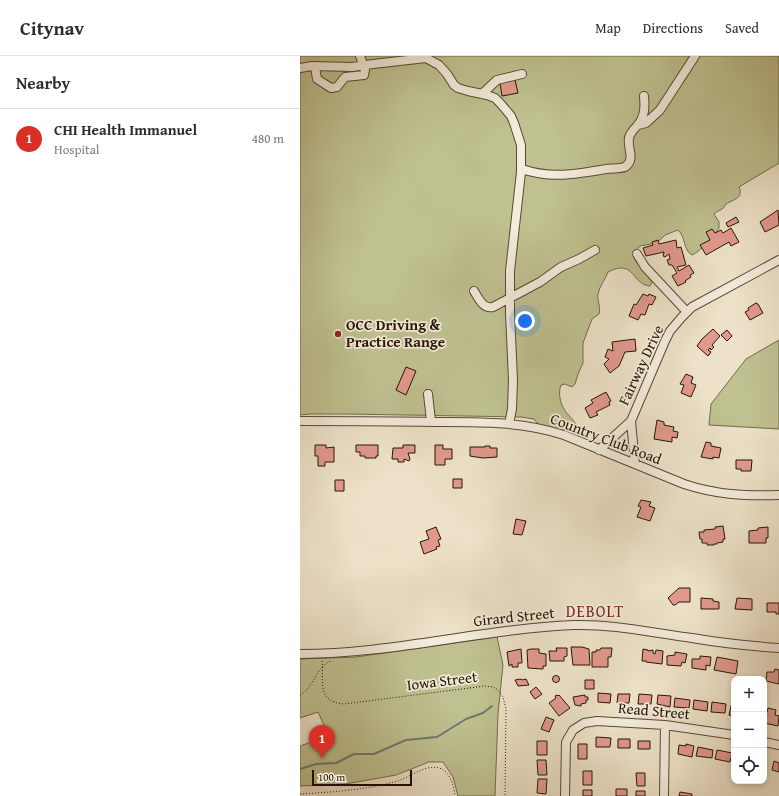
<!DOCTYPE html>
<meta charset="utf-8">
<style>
body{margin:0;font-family:"Gentium Book Plus",serif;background:#f7f7f7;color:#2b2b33}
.controls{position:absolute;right:12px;bottom:12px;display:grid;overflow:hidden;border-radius:8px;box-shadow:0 2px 6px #0003}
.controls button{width:36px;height:36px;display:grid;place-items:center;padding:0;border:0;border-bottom:1px solid #e1e1e2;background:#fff;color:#2b2b33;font:20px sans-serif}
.scale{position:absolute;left:12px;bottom:10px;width:100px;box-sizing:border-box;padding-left:4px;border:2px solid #271501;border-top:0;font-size:11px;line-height:14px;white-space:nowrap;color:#271501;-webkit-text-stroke:3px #f3ecdc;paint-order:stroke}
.you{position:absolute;left:225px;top:265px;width:14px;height:14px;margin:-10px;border:3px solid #fff;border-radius:50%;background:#1a73e8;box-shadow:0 0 0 6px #1a73e833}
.badge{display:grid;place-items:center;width:26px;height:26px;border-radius:50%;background:#d93025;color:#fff;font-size:13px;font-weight:700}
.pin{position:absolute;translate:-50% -33px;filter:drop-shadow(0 1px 2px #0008)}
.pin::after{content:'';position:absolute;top:21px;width:14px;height:12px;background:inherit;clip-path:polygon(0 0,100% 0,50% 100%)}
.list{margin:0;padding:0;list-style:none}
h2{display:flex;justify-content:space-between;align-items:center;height:52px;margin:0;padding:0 16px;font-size:17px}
h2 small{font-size:13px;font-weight:400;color:#7c7c81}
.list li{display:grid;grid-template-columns:26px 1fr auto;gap:12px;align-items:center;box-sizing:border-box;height:60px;padding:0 16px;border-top:1px solid #e1e1e2}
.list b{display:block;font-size:15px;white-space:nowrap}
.list p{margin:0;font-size:13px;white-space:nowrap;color:#7c7c81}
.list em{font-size:13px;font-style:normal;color:#7c7c81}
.icon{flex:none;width:22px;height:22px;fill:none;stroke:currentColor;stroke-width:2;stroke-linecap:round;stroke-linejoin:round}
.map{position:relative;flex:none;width:479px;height:740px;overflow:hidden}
header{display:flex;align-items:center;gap:24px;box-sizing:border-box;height:56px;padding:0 20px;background:#fff;border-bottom:1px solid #e1e1e2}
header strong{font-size:19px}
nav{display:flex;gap:22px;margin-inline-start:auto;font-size:14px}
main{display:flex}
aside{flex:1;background:#fff}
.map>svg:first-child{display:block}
.green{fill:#bfc191;stroke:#736b49}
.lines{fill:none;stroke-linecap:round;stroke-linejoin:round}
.stream{stroke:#6b7a70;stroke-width:2}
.building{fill:#e1998e;stroke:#271501}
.minor-casing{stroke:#584833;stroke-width:10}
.path{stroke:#271501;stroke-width:1;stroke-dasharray:1 2;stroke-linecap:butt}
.minor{stroke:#f3ecdc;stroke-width:8}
.poi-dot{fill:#8f2418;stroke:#f3ecdc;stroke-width:1.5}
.labels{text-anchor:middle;stroke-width:3.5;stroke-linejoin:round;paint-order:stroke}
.poi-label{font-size:15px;font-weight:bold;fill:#271501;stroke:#f3ecdc;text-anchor:start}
.street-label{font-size:15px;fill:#271501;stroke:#f3ecdc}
.neighbourhood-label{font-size:16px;letter-spacing:1px;fill:#7a1f14;stroke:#f3ecdc}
</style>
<header>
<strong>Citynav</strong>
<nav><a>Map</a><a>Directions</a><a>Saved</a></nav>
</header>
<main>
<aside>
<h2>Nearby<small></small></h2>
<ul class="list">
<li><span class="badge">1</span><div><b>CHI Health Immanuel</b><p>Hospital</p></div><em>480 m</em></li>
</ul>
</aside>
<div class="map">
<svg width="479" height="740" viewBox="0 0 479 740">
<rect width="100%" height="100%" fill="#ede2c9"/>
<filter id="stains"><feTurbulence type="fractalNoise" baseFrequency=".005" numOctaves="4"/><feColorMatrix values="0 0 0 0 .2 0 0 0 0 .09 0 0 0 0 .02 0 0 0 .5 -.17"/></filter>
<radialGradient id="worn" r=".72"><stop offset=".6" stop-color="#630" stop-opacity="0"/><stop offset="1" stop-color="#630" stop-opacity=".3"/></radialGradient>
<path class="green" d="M0,0H479V107L439,131C444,142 434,143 426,148C425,149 424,152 422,153C419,155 417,155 414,158L419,166V172C414,180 400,196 392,199C383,194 386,181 378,174L365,179L360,184L351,188L340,190L333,198C335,211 349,214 352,226L350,230C332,229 335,202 308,216C305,224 300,229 298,238C297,244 301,251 299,258L292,263L283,287V307L278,318L275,328L272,331L265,328L261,329C258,336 260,347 264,353C269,362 283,369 273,379L260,376L238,368L234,363L221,361L48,358H10L0,359Z
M479,284V373L409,369L411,348L446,303Z
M197,581L203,609L198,658L195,740H158L153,721L143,706H129L96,719L46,728L0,730V690L29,680L18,656L0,662V603L56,601Z"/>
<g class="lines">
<path class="stream" d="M0,713L16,708L36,707L54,698H74L106,684L137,681L166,663L183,657L192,650"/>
</g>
<path class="building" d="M215,24L218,37L202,40L200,27Z
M478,154L479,169L465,176L460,166Z
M436,161L439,166L428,171L426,167Z
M431,172L439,186L431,190L429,186L406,199L400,189L410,184L406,176L412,173L415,177L421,174L423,177Z
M358,184L359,188L376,184L377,192L381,191L386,209L377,211L379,215L389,209L394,217L390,219L391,221L385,225L386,226L378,230L372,220L377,217L372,209H369L367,204L370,203L369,198L365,201L363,200L364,196L346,200L343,192L353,189L352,186Z
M343,238L348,240L349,238L356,241L352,249L349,248L345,259L341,258L338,264L329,260L334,248L336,249Z
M456,247L458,248L463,257L450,264L445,256L449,254L448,252Z
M413,273L420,280L412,289L414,291L411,294L410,292L408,294L411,296L408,300L397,290L402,283Z
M427,274L432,280L427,285L421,279Z
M335,283L336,295L325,296L319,310L310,317L304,308L309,303L305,301L308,293L313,295L312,286Z
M106,311L116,315L106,339L96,334Z
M386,318L393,321L391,327L396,329L391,341L381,337L384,329L380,328Z
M306,336L311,345L309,346L310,349L296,356L298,359L290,362L285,352L293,347L291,344Z
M357,364L364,366V369L374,371L373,375L378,376L377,382L372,381V386L354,383Z
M406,386L411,387V390L421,392L419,402L413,401V403L401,401Z
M15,389H26V392L34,391V406H25V410H18V400H15Z
M56,389H78V400H76V402H65V400H60V396H56Z
M103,389H115V397H108L110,403L109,405L104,403V406H98V403H92L93,392H103Z
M135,389H143V393H152V403H145V409H135Z
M185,390H190V392H197V401L183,402L170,400V391H185Z
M436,404H452L451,415H441V413H436Z
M153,423H162V432H153Z
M35,424H44V435H35Z
M341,444L351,446L349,450L355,452L350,465L337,461L341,451L338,450Z
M216,463L226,465L222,479L213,478Z
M423,470L425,483H423V486L417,487V488H414V489H407V487H402V483H400L399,476H404V474L415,473V471Z
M136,471L141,483L138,484L140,490L136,491L137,493L124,498L120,486L129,483L126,475Z
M468,471V482H466V487H449V475L458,474V472Z
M379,532H390V546H379L375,549H373L368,542Z
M401,542L413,543V545L419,546V553H401Z
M437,542L452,543V554L435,553Z
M467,547H479V558H476V556H467Z
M271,591H282L289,593L290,609H273Z
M256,592H267V600L264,601V605H250L249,595H257Z
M301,592H312L311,601H308V611H292V596H296V594H300Z
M221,593L222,607H218V611H212V608L209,610L207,596Z
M231,593H239V597L246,598V610H243V613L228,612L227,594Z
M343,593L348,594V595L353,594V597L355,598L356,594L363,595L362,608L346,606V605H342Z
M375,596L387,598L385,607L382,606L381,610L367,609V600L375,599Z
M400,600L411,601L410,610L406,609V614L392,612V603H400Z
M417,601L438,605L436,618L414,614Z
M475,613L479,614V628L466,625L467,616H474Z
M252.5 623a3.5 3.5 0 1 1 7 0a3.5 3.5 0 1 1-7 0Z
M221,623L222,624L226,623L229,629L218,630L215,624Z
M285,624H294V633H285Z
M236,631L242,638L235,643L230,636Z
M298,637L311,638L310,647L298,646Z
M318,638H330L329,647H317Z
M339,638L352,639L351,648H338Z
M257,639L258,640L259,639L270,652L259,660L249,647L256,642L255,640Z
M285,639V641H288V644H286V647L281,648V650L275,649L273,641Z
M358,639L371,640L370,651L357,648Z
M375,642L390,644L389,652L374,651Z
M394,644L408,646L407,655L393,653Z
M412,646L426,648L425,657L411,656Z
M432,646L434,647V660L429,659Z
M468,652L476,654L475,659L479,660L478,670L464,667Z
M246,661L254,664L249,676L241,673Z
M296,681L311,682L310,691H296Z
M318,683H330V692H318Z
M237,685H247V699H237Z
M338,685H350V693H338Z
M278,688H287V703H278Z
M386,688L394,690L392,701L378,698L379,689L386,690Z
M398,691L413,694L412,702L396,700Z
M417,694L432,697L430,706L415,703Z
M237,704H246L247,719H238Z
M474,705L479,707V716L472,714Z
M283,715H292V729H283Z
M336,717H345V730H337Z
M238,723H247L246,738L237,737Z
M316,733H327V740H316Z
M283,734H292V740H283Z
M336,735H345V740H336Z
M380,736L392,738V740H379Z"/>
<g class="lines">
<defs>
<path id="minor" d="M15,11L17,23L31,32L37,31L45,21L64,19L65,14L60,0
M0,12L12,10L52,11L73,8L126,2L139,9L147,18L154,29L158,32L168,35L187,39L195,42L200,47L211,60L214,67L221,89V116L210,215V257L213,324L212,353L209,368
M182,38L197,24L222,18
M338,69L346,67L360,54L395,0
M222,113C250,123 277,118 306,113C312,112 319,113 325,111C336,103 327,93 329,82C330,77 334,73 337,70C345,61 345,51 344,40
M337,198L345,211L387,256
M174,235C179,243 183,253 193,251L240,226L261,211L279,203L295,194
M128,338L131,365
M0,365C45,365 89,365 134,366C178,366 222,365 264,379L384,428C417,439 445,440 479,439
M331,365L335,408
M299,394L331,365L365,285L370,275L382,261L392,251L479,204
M0,598C92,598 182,573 274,569C314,568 353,577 392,582C421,587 450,590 479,592
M464,686L479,689
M265,740L266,686L273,674L284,667L297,665L365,669L434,679
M364,740L365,669"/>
</defs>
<use href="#minor" class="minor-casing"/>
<path class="path" d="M22,605C24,625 16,646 44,648L185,630L193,631L198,634L203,641L206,653L205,740
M0,639C14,632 16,610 31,605
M0,738C33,736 66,734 98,725C110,721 126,708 139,712C150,715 154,730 155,740"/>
<use href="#minor" class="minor"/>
</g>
<circle class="poi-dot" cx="38" cy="278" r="4"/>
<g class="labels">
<g class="poi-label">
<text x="46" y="274">OCC Driving &amp;<tspan x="46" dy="17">Practice Range</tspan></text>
</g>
<g class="street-label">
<text transform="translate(341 309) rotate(-65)" y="5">Fairway Drive</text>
<text transform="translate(306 383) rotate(21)" y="5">Country Club Road</text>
<text transform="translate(214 561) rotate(-6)" y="5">Girard Street</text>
<text transform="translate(142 625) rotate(-7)" y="5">Iowa Street</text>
<text transform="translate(354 655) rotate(5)" y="5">Read Street</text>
</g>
<g class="neighbourhood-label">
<text x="295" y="561">DEBOLT</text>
</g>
</g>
<rect width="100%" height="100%" filter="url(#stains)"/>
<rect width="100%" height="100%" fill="url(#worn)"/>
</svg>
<div class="controls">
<button>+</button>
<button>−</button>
<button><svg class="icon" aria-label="locate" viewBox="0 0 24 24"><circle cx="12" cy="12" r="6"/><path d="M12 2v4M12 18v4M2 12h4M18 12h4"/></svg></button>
</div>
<div class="scale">100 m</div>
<div class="you"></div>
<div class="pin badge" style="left:22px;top:702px">1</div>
</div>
</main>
